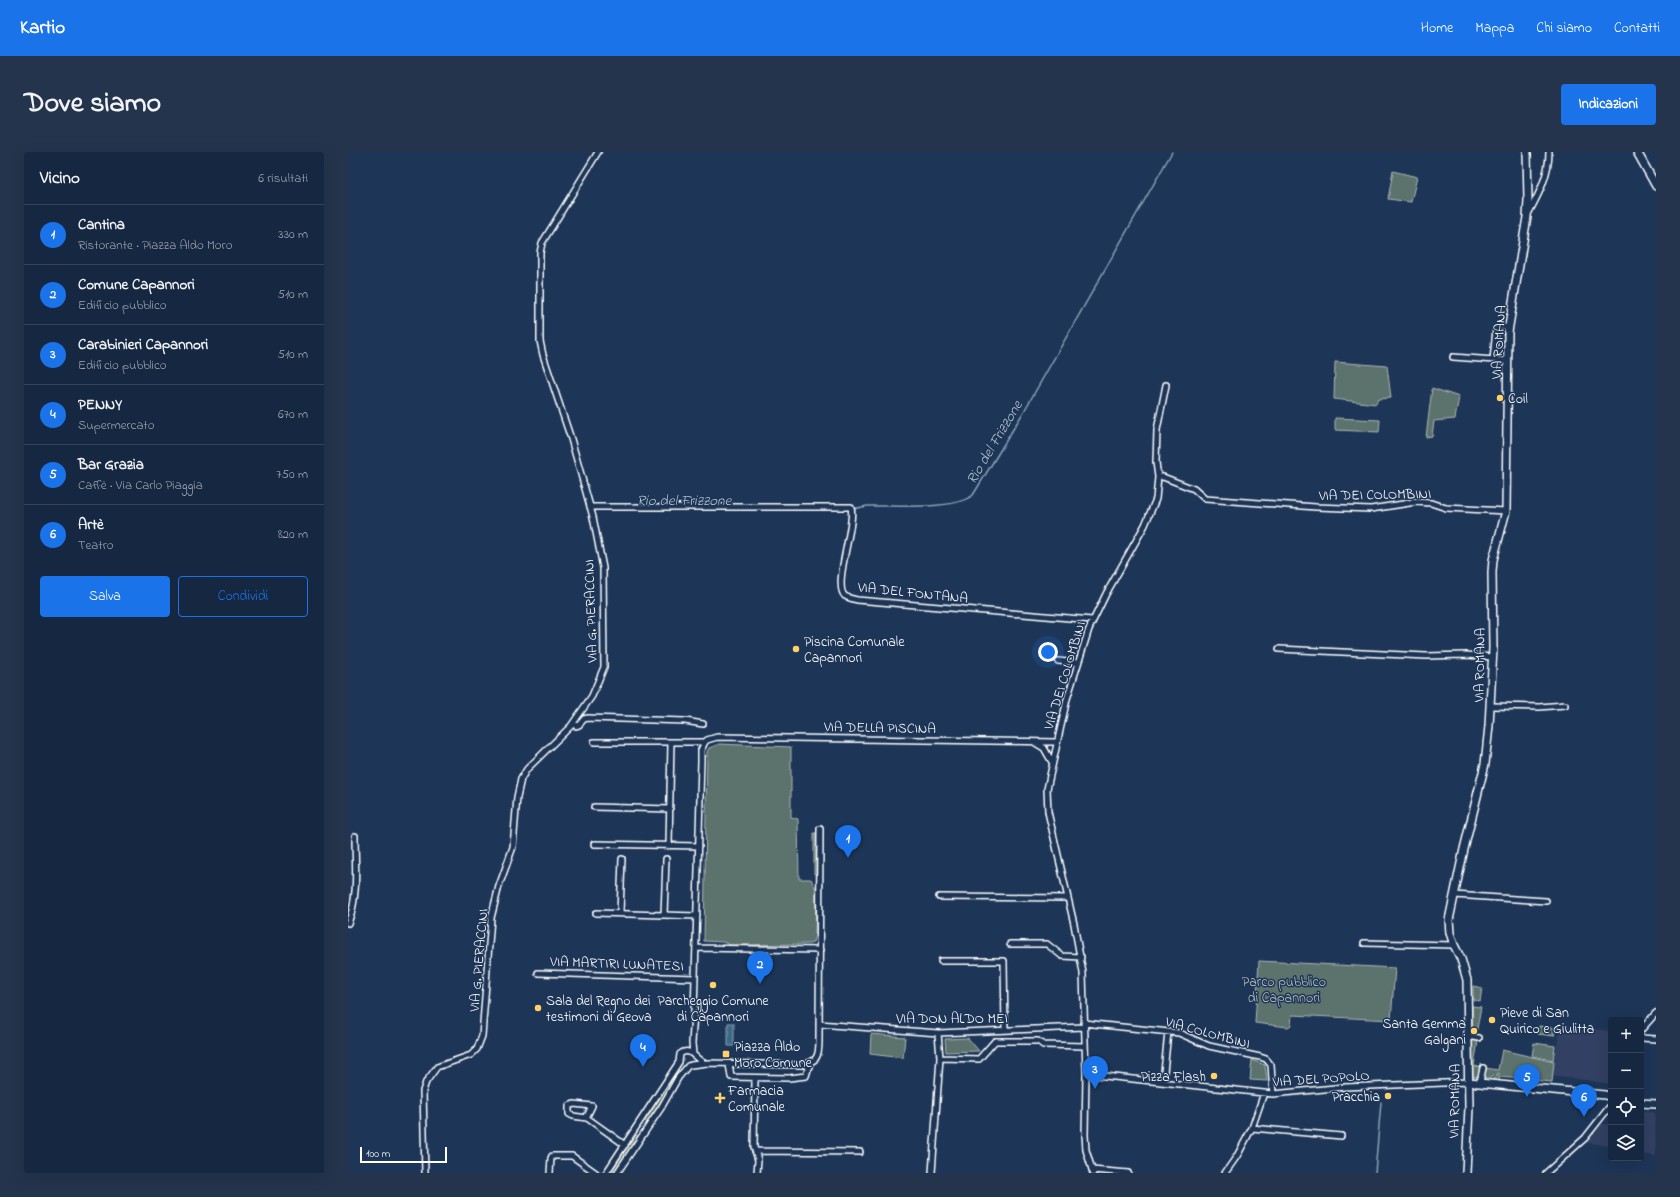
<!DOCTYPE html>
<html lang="it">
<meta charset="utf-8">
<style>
body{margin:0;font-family:"Indie Flower",sans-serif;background:#23344c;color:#f1f3f6}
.controls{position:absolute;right:12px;bottom:12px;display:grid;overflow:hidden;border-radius:4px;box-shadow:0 4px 16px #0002}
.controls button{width:36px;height:36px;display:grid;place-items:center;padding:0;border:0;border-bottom:1px solid #35445a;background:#162841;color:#f1f3f6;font:20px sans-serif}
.scale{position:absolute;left:12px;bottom:10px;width:87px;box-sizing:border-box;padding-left:4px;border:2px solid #fff;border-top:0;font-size:11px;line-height:14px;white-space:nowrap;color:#fff;-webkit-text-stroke:3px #1d3557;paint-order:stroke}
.you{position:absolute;left:700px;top:500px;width:14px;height:14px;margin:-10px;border:3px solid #fff;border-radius:50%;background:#1a73e8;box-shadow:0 0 0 6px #1a73e833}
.badge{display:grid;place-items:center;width:26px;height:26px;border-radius:50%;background:#1a73e8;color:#fff;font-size:13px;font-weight:700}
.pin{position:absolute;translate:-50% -33px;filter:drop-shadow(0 1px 2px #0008)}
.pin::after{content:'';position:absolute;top:21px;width:14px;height:12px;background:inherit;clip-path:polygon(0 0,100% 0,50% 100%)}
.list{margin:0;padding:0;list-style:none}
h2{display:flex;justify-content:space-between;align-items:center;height:52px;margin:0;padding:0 16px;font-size:17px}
h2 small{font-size:13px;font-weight:400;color:#9ea6b1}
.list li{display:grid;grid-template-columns:26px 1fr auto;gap:12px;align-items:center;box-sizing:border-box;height:60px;padding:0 16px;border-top:1px solid #35445a}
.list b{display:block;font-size:15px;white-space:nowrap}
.list p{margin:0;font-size:13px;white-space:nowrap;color:#9ea6b1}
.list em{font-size:13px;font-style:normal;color:#9ea6b1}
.actions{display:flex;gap:8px;padding:12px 16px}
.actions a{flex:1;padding:9px 0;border:1px solid #1a73e8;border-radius:4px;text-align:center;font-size:14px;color:#1a73e8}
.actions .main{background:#1a73e8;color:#fff}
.icon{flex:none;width:22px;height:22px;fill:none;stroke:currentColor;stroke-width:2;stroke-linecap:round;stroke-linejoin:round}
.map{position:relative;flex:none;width:1308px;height:1021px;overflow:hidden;border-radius:4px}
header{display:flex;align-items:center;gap:24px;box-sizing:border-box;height:56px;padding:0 20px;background:#1a73e8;color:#fff}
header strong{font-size:19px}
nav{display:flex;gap:22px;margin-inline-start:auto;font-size:14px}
.intro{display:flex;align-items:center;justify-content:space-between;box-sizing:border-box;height:96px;padding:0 24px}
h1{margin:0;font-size:28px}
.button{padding:10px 18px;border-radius:4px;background:#1a73e8;color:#fff;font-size:14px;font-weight:700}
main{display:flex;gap:24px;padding:0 24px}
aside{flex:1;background:#162841;border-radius:4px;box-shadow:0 4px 16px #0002}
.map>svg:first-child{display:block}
.built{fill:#304163}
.green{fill:#5c726d;stroke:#aeb8b6}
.water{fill:#3e6885;stroke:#8ba4b6}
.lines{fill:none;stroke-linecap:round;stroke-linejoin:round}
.stream{stroke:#8ba4b6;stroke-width:1.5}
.street-casing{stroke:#fff;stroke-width:8}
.secondary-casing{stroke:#fff;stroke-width:10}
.street{stroke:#1d3557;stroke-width:5}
.secondary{stroke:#1d3557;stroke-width:7}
.poi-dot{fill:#ffd166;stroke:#1d3557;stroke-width:1.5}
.labels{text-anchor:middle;stroke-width:3;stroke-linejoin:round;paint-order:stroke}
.street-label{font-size:14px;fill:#fff;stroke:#1d3557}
.poi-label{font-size:14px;fill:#fff;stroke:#1d3557;text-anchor:start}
.park-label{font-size:14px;fill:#b6c0bd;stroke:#1d3557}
.water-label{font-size:15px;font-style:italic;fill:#b2c3ce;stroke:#1d3557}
</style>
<header>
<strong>Kartio</strong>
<nav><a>Home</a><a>Mappa</a><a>Chi siamo</a><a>Contatti</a></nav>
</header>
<div class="intro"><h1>Dove siamo</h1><a class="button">Indicazioni</a></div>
<main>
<aside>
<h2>Vicino<small>6 risultati</small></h2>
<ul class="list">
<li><span class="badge">1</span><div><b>Cantina</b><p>Ristorante · Piazza Aldo Moro</p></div><em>330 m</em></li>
<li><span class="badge">2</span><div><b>Comune Capannori</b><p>Edificio pubblico</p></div><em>510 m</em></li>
<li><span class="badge">3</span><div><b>Carabinieri Capannori</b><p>Edificio pubblico</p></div><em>510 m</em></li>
<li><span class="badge">4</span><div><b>PENNY</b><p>Supermercato</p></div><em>670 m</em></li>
<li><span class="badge">5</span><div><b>Bar Grazia</b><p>Caffè · Via Carlo Piaggia</p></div><em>750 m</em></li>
<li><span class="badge">6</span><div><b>Artè</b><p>Teatro</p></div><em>820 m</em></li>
</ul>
<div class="actions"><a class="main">Salva</a><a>Condividi</a></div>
</aside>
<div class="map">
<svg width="1308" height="1021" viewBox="0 0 1308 1021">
<rect width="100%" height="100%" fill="#1d3557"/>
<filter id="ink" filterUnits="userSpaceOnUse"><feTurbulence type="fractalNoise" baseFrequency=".025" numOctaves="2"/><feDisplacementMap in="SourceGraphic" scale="8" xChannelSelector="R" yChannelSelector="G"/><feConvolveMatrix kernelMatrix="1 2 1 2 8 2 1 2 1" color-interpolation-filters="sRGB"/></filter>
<g filter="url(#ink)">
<path class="built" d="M1213,873L1263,879V932L1203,923Z
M1293,959L1307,960L1308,1004L1293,1002Z
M1253,972H1263V994L1234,990Z"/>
<path class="green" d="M1045,19L1069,25L1063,50L1040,47Z
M987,210L1039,214L1043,246L1030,247L1028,252L986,247Z
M1084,236L1111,245L1107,267L1086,269L1084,284L1078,285Z
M987,266L1032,268L1031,280L987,278Z
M371,592L443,595V665L450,667L451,727H463L468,737L467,784L465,790L462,792L382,793L375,790L356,789L359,600L361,596Z
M466,681H468V722H466Z
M911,809L1047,816L1043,868L944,863L943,873L940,875L907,871Z
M1125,834L1134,836L1132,849L1125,848Z
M1124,854L1133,855L1128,882H1124Z
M1191,874L1207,876L1206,884L1190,882Z
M523,882L557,885L555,906L522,902Z
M620,886L631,899L598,900L597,887Z
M1124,888L1130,889L1126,914L1132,915L1130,925L1125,924Z
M1186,891L1207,894L1205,908L1184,904Z
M1154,898L1206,910L1204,930L1152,925L1151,929L1143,928L1151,923V921L1142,926H1135L1137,916L1150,918Z
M904,908L917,913L919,929L902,928Z
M330,918L332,919L299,971L297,969Z
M288,983L290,984L265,1021H262Z"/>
<path class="water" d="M380,871H386V894H380Z"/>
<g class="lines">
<path class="stream" d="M248,358H499C506,357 513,355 520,354C546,353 605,359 625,343L675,261L824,0
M1027,1021L1033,950"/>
<defs>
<path id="street" d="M1180,62C1191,42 1201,23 1201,0
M1105,205L1160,209
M1145,208L1148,177L1151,175H1161
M810,325H815L846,337L857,347L968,355L1023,357L1068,350L1083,351L1098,356L1158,359
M242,355H503C508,372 484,434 497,444C500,446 506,447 509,448L744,468
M931,497L1078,504L1118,503L1145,505
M710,509L730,511
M1143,554L1191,555L1217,553
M225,571L228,574L231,573L236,567L240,566L337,569L355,572
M246,590H357L359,588L369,585L708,590
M686,590L696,596L704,610
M246,655L322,657
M246,692L351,694
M321,694L323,590
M1106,743L1198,749
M591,745L720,746
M248,761L349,764
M272,761L274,707
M316,763L318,707
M0,771C11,744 7,712 7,684
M1016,791L1106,793
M662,792H699L714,804L733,805
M348,796L472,798
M593,809H656L657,878
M190,821L347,826
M736,871L831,881L861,894L912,905L918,907L923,913L925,942
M471,872L590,881L736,875
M1293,878L1308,861
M1119,884L1131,886
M1293,886L1308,887
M345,902L344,891L346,861L353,609V598L357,590
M592,906L631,907L647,889H690L695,893L737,894
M381,912L383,925L441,926L458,924L462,911
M343,913L359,911L453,913C469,910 471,905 471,889L472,677
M738,922L925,942L997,935L1121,930
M407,926L406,995L410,1008L409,1021
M815,930L820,880
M1132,930L1135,916
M238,966L244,954L226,952L221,954V962L225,964L239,966L277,993
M904,976L993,984
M407,999L512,1000
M744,1018L780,1021
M77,1021L75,939L78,930L89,915L123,903L129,897L134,884L143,766L151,734L165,695L169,645L173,627L179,617L223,574L244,544L256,515L255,416L245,365L223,287L195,203L192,189V101L194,91L250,0
M202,1021L203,1006L204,1004H224L248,1021
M258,1021L331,910L332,902C342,894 347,907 356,911
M269,1021L313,956L330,926L340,914
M584,1021L592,906L590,881
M745,1021L738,998L737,983L738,922L735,821L726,772L700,660L699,637L719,547L741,477L758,442L797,373L808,347L810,325L808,310L809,278L818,233
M877,1021L889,1004L904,976L916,941
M1198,1021L1237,986L1263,953"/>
<path id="secondary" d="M1289,0L1308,34
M1121,930L1257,943L1263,945
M1293,951L1308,952
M1118,1021L1121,955L1119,828L1113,807L1106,793L1102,781L1101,768L1116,697L1137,612L1141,574L1145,496L1144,420L1145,408L1158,359L1160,180L1179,65L1180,48L1179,0"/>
</defs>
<use href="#street" class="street-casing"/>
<use href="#secondary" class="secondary-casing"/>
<use href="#street" class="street"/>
<use href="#secondary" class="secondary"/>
</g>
</g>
<g class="poi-dot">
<circle cx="1152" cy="246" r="4"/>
<circle cx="448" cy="497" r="4"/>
<circle cx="365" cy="833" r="4"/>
<circle cx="190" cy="856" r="4"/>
<circle cx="1144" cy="868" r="4"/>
<circle cx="1126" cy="879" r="4"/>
<rect x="374" y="898" width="8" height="8" rx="2"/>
<circle cx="866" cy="924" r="4"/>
<circle cx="1040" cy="944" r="4"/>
<path d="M370 940h4v4h4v4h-4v4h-4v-4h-4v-4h4z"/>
</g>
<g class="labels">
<g class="street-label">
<text transform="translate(1150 190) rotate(-86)" y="5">VIA ROMANA</text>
<text transform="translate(1027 342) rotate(-1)" y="5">VIA DEI COLOMBINI</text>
<text transform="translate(565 440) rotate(6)" y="5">VIA DEL FONTANA</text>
<text transform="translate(242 459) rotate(-92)" y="5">VIA G. PIERACCINI</text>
<text transform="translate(1131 513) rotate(-89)" y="5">VIA ROMANA</text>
<text transform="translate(716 523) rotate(-73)" y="5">VIA DEI COLOMBINI</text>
<text transform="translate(532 575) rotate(1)" y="5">VIA DELLA PISCINA</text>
<text transform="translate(130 808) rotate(-85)" y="5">VIA G. PIERACCINI</text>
<text transform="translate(269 811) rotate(2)" y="5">VIA MARTIRI LUNATESI</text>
<text x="604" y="871">VIA DON ALDO MEI</text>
<text transform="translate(860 880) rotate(15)" y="5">VIA COLOMBINI</text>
<text transform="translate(973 926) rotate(-4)" y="5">VIA DEL POPOLO</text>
<text transform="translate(1106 949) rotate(-89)" y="5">VIA ROMANA</text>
</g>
<g class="poi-label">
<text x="1160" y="251">Coil</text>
<text x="456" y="494">Piscina Comunale<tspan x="456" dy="16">Capannori</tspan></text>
<text x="198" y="853">Sala del Regno dei<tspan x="198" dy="16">testimoni di Geova</tspan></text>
<text x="365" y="853" text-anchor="middle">Parcheggio Comune<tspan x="365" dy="16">di Capannori</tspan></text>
<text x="1152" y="865">Pieve di San<tspan x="1152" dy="16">Quirico e Giulitta</tspan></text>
<text x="1118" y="876" text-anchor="end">Santa Gemma<tspan x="1118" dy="16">Galgani</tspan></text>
<text x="386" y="899">Piazza Aldo<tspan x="386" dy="16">Moro Comune</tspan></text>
<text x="858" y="929" text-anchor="end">Pizza Flash</text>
<text x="380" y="943">Farmacia<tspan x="380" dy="16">Comunale</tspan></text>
<text x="1032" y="949" text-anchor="end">Pracchia</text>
</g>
<g class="park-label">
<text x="936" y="834">Parco pubblico<tspan x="936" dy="16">di Capannori</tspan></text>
</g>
<g class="water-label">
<text transform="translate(646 290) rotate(-59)" y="5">Rio del Frizzone</text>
<text x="336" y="353">Rio del Frizzone</text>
</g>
</g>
</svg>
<div class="controls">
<button>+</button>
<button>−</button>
<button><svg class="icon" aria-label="locate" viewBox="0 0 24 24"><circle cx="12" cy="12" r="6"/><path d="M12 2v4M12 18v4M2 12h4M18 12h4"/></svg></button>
<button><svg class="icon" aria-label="layers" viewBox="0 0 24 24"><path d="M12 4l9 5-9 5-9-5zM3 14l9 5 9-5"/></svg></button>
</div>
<div class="scale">100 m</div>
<div class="you"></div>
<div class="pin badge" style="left:500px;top:706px">1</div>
<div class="pin badge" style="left:412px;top:832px">2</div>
<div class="pin badge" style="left:747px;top:937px">3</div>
<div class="pin badge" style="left:295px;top:915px">4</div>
<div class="pin badge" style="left:1179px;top:945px">5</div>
<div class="pin badge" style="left:1236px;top:965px">6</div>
</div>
</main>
